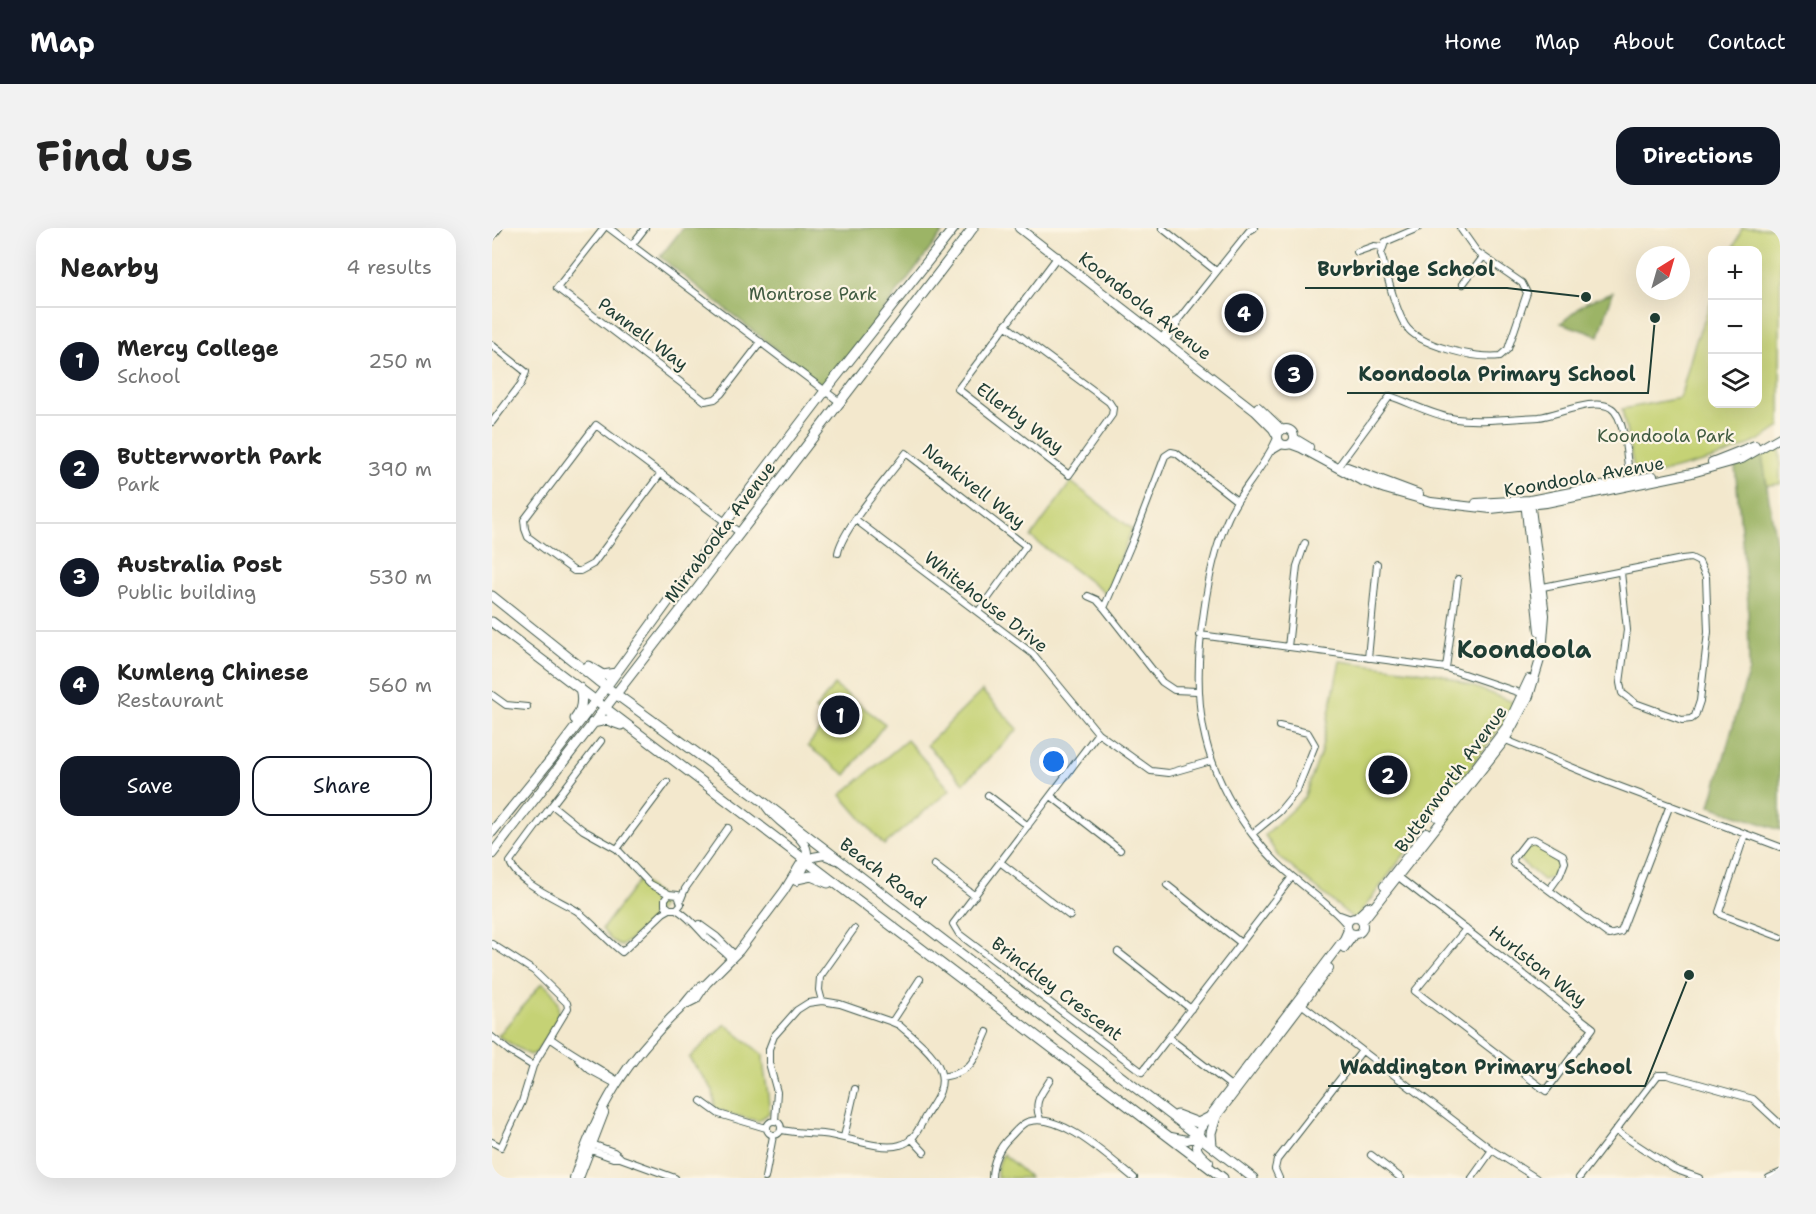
<!DOCTYPE html>
<meta charset="utf-8">
<style>
body{margin:0;font-family:"Shantell Sans",sans-serif;background:#f2f2f2;color:#222}
.controls{position:absolute;right:18px;top:18px;display:grid;overflow:hidden;border-radius:12px;box-shadow:0 6px 24px #0002}
.controls button{width:54px;height:54px;display:grid;place-items:center;padding:0;border:0;border-bottom:2px solid #e0e0e0;background:#fff;color:#222;font:30px sans-serif}
.compass{position:absolute;left:1144px;top:18px;width:54px;height:54px;border-radius:50%;background:#fff;box-shadow:0 6px 24px #0002;rotate:37deg}
.you{position:absolute;left:562px;top:534px;width:21px;height:21px;margin:-15px;border:4px solid #fff;border-radius:50%;background:#1a73e8;box-shadow:0 0 0 9px #1a73e833}
.badge{display:grid;place-items:center;width:39px;height:39px;border-radius:50%;background:#111827;color:#fff;font-size:20px;font-weight:700}
.pin{position:absolute;translate:-50% -50%;border:3px solid #fff;box-shadow:0 2px 6px #0006}
.list{margin:0;padding:0;list-style:none}
h2{display:flex;justify-content:space-between;align-items:center;height:78px;margin:0;padding:0 24px;font-size:26px}
h2 small{font-size:20px;font-weight:400;color:#767676}
.list li{display:grid;grid-template-columns:39px 1fr auto;gap:18px;align-items:center;box-sizing:border-box;height:108px;padding:0 24px;border-top:2px solid #e0e0e0}
.list b{display:block;font-size:22px;white-space:nowrap}
.list p{margin:0;font-size:20px;white-space:nowrap;color:#767676}
.list em{font-size:20px;font-style:normal;color:#767676}
.actions{display:flex;gap:12px;padding:18px 24px}
.actions a{flex:1;padding:14px 0;border:2px solid #111827;border-radius:18px;text-align:center;font-size:21px;color:#111827}
.actions .main{background:#111827;color:#fff}
.icon{flex:none;width:33px;height:33px;fill:none;stroke:currentColor;stroke-width:2;stroke-linecap:round;stroke-linejoin:round}
.map{position:relative;flex:none;width:1288px;height:950px;overflow:hidden;border-radius:18px}
header{display:flex;align-items:center;gap:36px;box-sizing:border-box;height:84px;padding:0 30px;background:#111827;color:#fff}
header strong{font-size:28px}
nav{display:flex;gap:33px;margin-inline-start:auto;font-size:21px}
.intro{display:flex;align-items:center;justify-content:space-between;box-sizing:border-box;height:144px;padding:0 36px}
h1{margin:0;font-size:42px}
.button{padding:15px 27px;border-radius:18px;background:#111827;color:#fff;font-size:21px;font-weight:700}
main{display:flex;gap:36px;padding:0 36px}
aside{flex:1;background:#fff;border-radius:18px;box-shadow:0 6px 24px #0002}
.map>svg:first-child{display:block}
.green{fill:#c5d274;stroke:#728854;stroke-width:1.5}
.forest{fill:#9cb466;stroke:#5e784d;stroke-width:1.5}
.lines{fill:none;stroke-linecap:round;stroke-linejoin:round}
.street-casing{stroke:#3f574b;stroke-width:8}
.secondary-casing{stroke:#3f574b;stroke-width:10}
.primary-casing{stroke:#3f574b;stroke-width:11}
.street{stroke:#fff;stroke-width:6}
.secondary{stroke:#fff;stroke-width:8}
.primary{stroke:#fff;stroke-width:9}
.labels{text-anchor:middle;stroke-width:4.5;stroke-linejoin:round;paint-order:stroke}
.park-label{font-size:18px;fill:#405b41;stroke:#fcf5e5}
.street-label{font-size:18px;fill:#1f3d34;stroke:#fcf5e5}
.district-label{font-size:24px;font-weight:bold;fill:#1f3d34;stroke:#fcf5e5}
.leader{fill:none;stroke:#1f3d34;stroke-width:2}
.callout-dot{fill:#1f3d34;stroke:#fcf5e5;stroke-width:2}
.callout-label{font-size:20px;text-anchor:middle;font-weight:bold;fill:#1f3d34;stroke:#fcf5e5;stroke-width:4.5;stroke-linejoin:round;paint-order:stroke}
</style>
<header>
<strong>Map</strong>
<nav><a>Home</a><a>Map</a><a>About</a><a>Contact</a></nav>
</header>
<div class="intro"><h1>Find us</h1><a class="button">Directions</a></div>
<main>
<aside>
<h2>Nearby<small>4 results</small></h2>
<ul class="list">
<li><span class="badge">1</span><div><b>Mercy College</b><p>School</p></div><em>250 m</em></li>
<li><span class="badge">2</span><div><b>Butterworth Park</b><p>Park</p></div><em>390 m</em></li>
<li><span class="badge">3</span><div><b>Australia Post</b><p>Public building</p></div><em>530 m</em></li>
<li><span class="badge">4</span><div><b>Kumleng Chinese</b><p>Restaurant</p></div><em>560 m</em></li>
</ul>
<div class="actions"><a class="main">Save</a><a>Share</a></div>
</aside>
<div class="map">
<svg width="1288" height="950" viewBox="0 0 1288 950">
<rect width="100%" height="100%" fill="#fcf5e5"/>
<filter id="ink" filterUnits="userSpaceOnUse"><feTurbulence type="fractalNoise" baseFrequency=".0167" numOctaves="2"/><feDisplacementMap in="SourceGraphic" scale="12" xChannelSelector="R" yChannelSelector="G"/><feConvolveMatrix kernelMatrix="1 2 1 2 8 2 1 2 1" color-interpolation-filters="sRGB"/></filter>
<filter id="wash" filterUnits="userSpaceOnUse"><feTurbulence type="fractalNoise" baseFrequency=".008" numOctaves="4" result="noise"/><feDisplacementMap in="SourceGraphic" scale="24" xChannelSelector="R" yChannelSelector="G"/><feGaussianBlur stdDeviation="1.35" result="paint"/><feColorMatrix in="noise" values="0 0 0 0 0 0 0 0 0 0 0 0 0 0 0 0 0 1.4 0 .05"/><feComposite in="paint" operator="in"/></filter>
<g filter="url(#wash)">
<rect width="100%" height="100%" fill="#f3e8cd"/>
<path class="green" d="M1250,0H1288V199C1248,229 1192,238 1144,251L1130,181L1188,170L1203,115L1220,72V176H1266V22H1241Z
M1288,218V256L1275,257L1270,228Z
M579,254L640,301L614,366L539,309Z
M848,433L949,446L1026,476L863,692L786,628L773,607L812,570L829,524Z
M342,457L393,496L354,547L316,518L335,492L323,482Z
M490,463L526,501L472,555L435,517Z
M415,512L458,562L392,617L349,567Z
M1037,617C1045,618 1054,620 1061,625C1076,635 1065,650 1051,652L1025,630Z
M148,651L167,668L171,677L152,700L130,718L119,712L110,701Z
M50,755C82,779 60,799 44,825L37,827L6,808Z
M233,796L271,827C271,847 278,865 277,885L266,893L238,886L223,880L221,862L197,830Z
M511,926L534,946L538,950H505V939Z"/>
<path class="forest" d="M191,0H454L333,160L168,29Z
M1121,64L1107,108L1069,95L1095,74Z
M1270,228L1288,339V602L1218,578L1257,442L1256,375L1243,238Z"/>
</g>
<g filter="url(#ink)">
<g class="lines">
<defs>
<path id="street" d="M112,0L65,60L213,173L223,171L229,166L269,114
M117,0L349,175
M670,0L724,43
M926,0L893,14L889,26C895,46 902,79 913,97C926,118 984,131 1008,128L1016,121L1035,65L1030,55L985,24L968,0
M0,9L7,0
M139,18L153,0
M865,24L882,18L890,19
M971,56L991,29
M513,97L617,174L621,180L620,187L577,247L466,161L566,28
M669,111L681,95L686,92L757,3L762,0
M672,114L685,98L686,92
M0,117L34,144L29,156L0,194
M785,210C772,241 746,264 734,295C722,323 716,354 712,383C699,469 707,536 760,606C772,622 786,637 801,649C819,665 840,678 855,697
M780,223L790,217
M845,240L898,168C918,175 939,186 959,190C982,195 1023,190 1047,189C1066,187 1102,169 1119,180C1134,189 1135,237 1138,255
M169,245L101,336L88,343H82L36,309L33,301L32,292L104,197L248,305
M364,292L541,426L606,505L659,543L677,545L719,533
M346,325C350,301 398,247 414,225L534,318L486,384
M1046,360L1190,331L1199,330L1207,334L1214,349L1216,404L1208,473L1203,488L1199,491L1190,492L1143,475L1130,465L1128,455L1135,402L1129,344
M596,368L605,372L612,380
M708,407L954,440L1034,467
M796,419L805,338L813,315
M876,430L885,336
M954,440L966,351
M705,463L682,462L670,454L612,380L641,312L673,228L679,224L684,225L745,273
M0,467L14,477L35,479
M606,505L461,696L467,706L650,844L800,649
M1009,510L1113,553L1288,619
M496,567L536,598
M559,568L628,622
M60,577L109,513
M760,606L787,584L805,562L823,517L816,505L787,498
M1253,606L1227,684L1230,687L1288,709
M125,621L175,554
M508,634L578,688
M442,637L483,668
M904,647L1101,800L1054,863L923,763L974,701
M675,657L749,715
M1058,661L1068,647L1073,634L1071,627L1042,611L1035,613L1021,631L1022,636L1117,707L1129,704L1178,577
M177,666L173,671V677L178,681H185L189,676L186,667L177,666L158,656L125,621L91,602L60,577L18,634C24,654 67,672 85,683C101,695 114,712 130,724L171,685L178,681
M189,671L193,661L236,600
M184,681C196,688 204,698 213,708C222,717 231,721 239,731
M848,687L859,691
M207,696L225,709L243,727
M0,716L42,743L75,775L76,780L41,838L30,874L9,919L0,914
M626,724L699,781
M330,773L327,762L328,749L362,701
M808,775L1000,922L1044,950
M400,794L428,751
M0,809L17,823L41,838
M58,810C80,826 103,838 126,853
M677,810L743,861
M86,831L98,842L122,855
M450,849C481,844 483,831 495,804
M209,873L227,886L274,900
M548,891C541,873 549,867 558,852
M275 900a7 7 0 1 1 14 0a7 7 0 1 1-14 0Z
M283,893L285,864L277,835V821L282,808L305,782L316,775L330,773L348,776L400,794L407,797C425,813 458,834 448,863C445,872 437,882 432,891C426,902 421,914 408,917C388,923 353,908 331,906C317,905 304,905 290,902
M1124,903L1182,941L1207,950
M352,909L363,861
M419,910L432,924
M97,915L122,924L128,929
M96,921L121,930H128L183,950
M879,927L909,950
M273,950L281,908
M500,950C500,935 507,919 518,909C523,904 529,896 535,894C568,882 618,931 642,950
M787,950L783,941L785,932L869,824
M980,950L1000,922
M1087,950L1166,847H1175L1261,871L1288,896
M1277,950L1288,945"/>
<path id="secondary" d="M527,0L763,183L781,201L785,208
M766,179L789,201
M786 209a8 8 0 1 1 16 0a8 8 0 1 1-16 0Z
M802,210L817,219
M798,216L809,220L868,252L893,261L939,274L999,281L1054,275L1200,245L1250,231L1288,209
M1220,234L1263,217
M855,239L927,266
M1033,273L1047,403
M984,275L1038,272L1161,248
M274,578C293,607 335,610 304,653
M945,589L956,572L965,564L1015,498L1037,451
M892,658L934,604
M864,690L877,678
M855 698a8 8 0 1 1 16 0a8 8 0 1 1-16 0Z
M870,694L1013,512L1037,468L1050,425L1053,387L1038,273
M852,720L862,706
M192,777L204,771L214,756L247,723L292,663L309,635L321,629L332,627L345,632
M720,894L837,740
M679,909L695,912L707,908
M717,934C701,921 704,920 708,901L852,711L856,702
M82,950C105,880 134,832 188,781C197,772 202,761 214,756
M87,950L112,885"/>
<path id="primary" d="M0,368L106,453L269,572L761,950
M0,394L731,950
M96,438L111,447L124,445
M83,491C90,482 91,471 88,460
M100,495L115,492L129,497
M0,604L61,529L114,459L244,280L333,163L462,0
M0,626L192,378L481,0
M305,651L319,648L336,655
M685,887L706,895L716,890
M720,918L719,905L724,889"/>
</defs>
<use href="#street" class="street-casing"/>
<use href="#secondary" class="secondary-casing"/>
<use href="#primary" class="primary-casing"/>
<use href="#street" class="street"/>
<use href="#secondary" class="secondary"/>
<use href="#primary" class="primary"/>
</g>
</g>
<g class="labels">
<g class="park-label">
<text x="321" y="72">Montrose Park</text>
<text x="1174" y="214">Koondoola Park</text>
</g>
<g class="street-label">
<text transform="translate(653 78) rotate(38)" y="6">Koondoola Avenue</text>
<text transform="translate(151 106) rotate(37)" y="6">Pannell Way</text>
<text transform="translate(528 190) rotate(37)" y="6">Ellerby Way</text>
<text transform="translate(1092 249) rotate(-10)" y="6">Koondoola Avenue</text>
<text transform="translate(482 258) rotate(38)" y="6">Nankivell Way</text>
<text transform="translate(228 304) rotate(-53)" y="6">Mirrabooka Avenue</text>
<text transform="translate(494 374) rotate(38)" y="6">Whitehouse Drive</text>
<text transform="translate(959 551) rotate(-54)" y="6">Butterworth Avenue</text>
<text transform="translate(391 645) rotate(37)" y="6">Beach Road</text>
<text transform="translate(1046 738) rotate(38)" y="6">Hurlston Way</text>
<text transform="translate(565 761) rotate(37)" y="6">Brinckley Crescent</text>
</g>
<g class="district-label">
<text x="1032" y="430">Koondoola</text>
</g>
</g>
<path class="leader" d="M1094 69L1015 60H813M1163 90L1156 165H855M1197 747L1153 858H836"/>
<g class="callout-dot">
<circle cx="1094" cy="69" r="6"/>
<circle cx="1163" cy="90" r="6"/>
<circle cx="1197" cy="747" r="6"/>
</g>
<g class="callout-label">
<text x="914" y="48">Burbridge School</text>
<text x="1005" y="153">Koondoola Primary School</text>
<text x="994" y="846">Waddington Primary School</text>
</g>
</svg>
<div class="controls">
<button>+</button>
<button>−</button>
<button><svg class="icon" aria-label="layers" viewBox="0 0 24 24"><path d="M12 4l9 5-9 5-9-5zM3 14l9 5 9-5"/></svg></button>
</div>
<svg class="compass" viewBox="-18 -18 36 36"><path d="M0-13l5 13h-10z" fill="#e53935"/><path d="M0 13l5-13h-10z" fill="#767676"/></svg>
<div class="you"></div>
<div class="pin badge" style="left:348px;top:487px">1</div>
<div class="pin badge" style="left:896px;top:547px">2</div>
<div class="pin badge" style="left:802px;top:146px">3</div>
<div class="pin badge" style="left:752px;top:85px">4</div>
</div>
</main>
